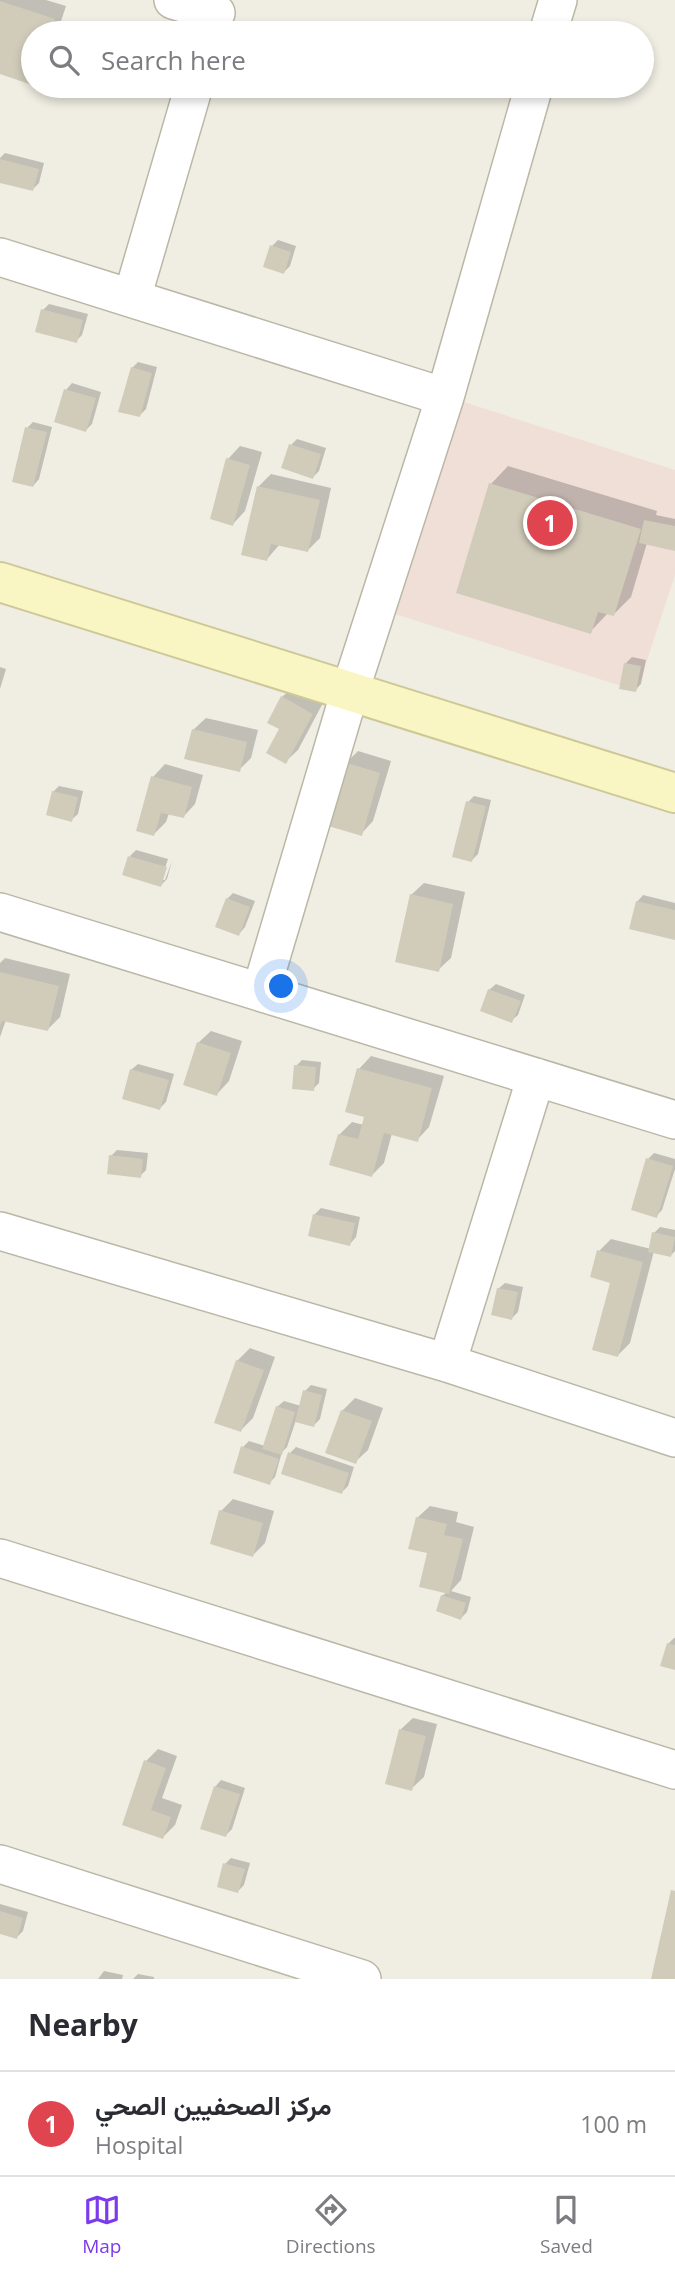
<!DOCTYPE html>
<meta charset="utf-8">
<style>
body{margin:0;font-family:"Open Sans",Vazirmatn,sans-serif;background:#f7f7f7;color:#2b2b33}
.you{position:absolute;left:282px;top:987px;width:24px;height:24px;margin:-18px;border:5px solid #fff;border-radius:50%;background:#1a73e8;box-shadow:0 0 0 10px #1a73e833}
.badge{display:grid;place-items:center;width:46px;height:46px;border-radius:50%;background:#7c3aed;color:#fff;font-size:23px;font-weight:700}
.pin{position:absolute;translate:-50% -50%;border:4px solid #fff;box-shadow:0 2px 7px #0006}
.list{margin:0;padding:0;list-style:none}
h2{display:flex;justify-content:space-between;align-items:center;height:91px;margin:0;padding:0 28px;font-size:30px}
h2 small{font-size:23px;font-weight:400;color:#7c7c81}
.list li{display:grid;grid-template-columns:46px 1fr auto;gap:21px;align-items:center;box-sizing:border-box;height:105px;padding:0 28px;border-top:2px solid #e1e1e2}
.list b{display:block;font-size:26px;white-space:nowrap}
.list p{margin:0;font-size:23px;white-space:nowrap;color:#7c7c81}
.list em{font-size:23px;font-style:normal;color:#7c7c81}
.icon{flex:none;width:38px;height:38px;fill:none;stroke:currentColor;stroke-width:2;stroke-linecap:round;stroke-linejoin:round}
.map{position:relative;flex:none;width:675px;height:1979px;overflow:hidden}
.search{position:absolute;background:#fff;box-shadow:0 4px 10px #0003;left:21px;right:21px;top:21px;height:77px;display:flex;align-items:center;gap:18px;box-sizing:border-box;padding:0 24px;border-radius:38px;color:#7c7c81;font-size:26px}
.sheet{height:196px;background:#fff}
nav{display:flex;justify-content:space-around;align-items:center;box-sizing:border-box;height:98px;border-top:2px solid #e1e1e2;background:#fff;font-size:19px;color:#7c7c81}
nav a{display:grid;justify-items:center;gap:4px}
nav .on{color:#7c3aed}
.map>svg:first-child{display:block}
.medical{fill:#f0dfd7}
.shadow{fill:#0003}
.building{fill:#d1ccba}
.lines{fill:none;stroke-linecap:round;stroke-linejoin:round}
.street-casing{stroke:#bbb7a7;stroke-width:40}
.secondary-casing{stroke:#cdc896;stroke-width:42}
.street{stroke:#fff;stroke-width:37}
.secondary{stroke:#faf6c4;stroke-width:38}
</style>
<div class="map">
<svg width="675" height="1979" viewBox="0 0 675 1979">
<rect width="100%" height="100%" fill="#f0eee3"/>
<path class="medical" d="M464,402L675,470V575L637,691L395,614Z"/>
<path class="shadow" d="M0,0H46L66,6L57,33H33L32,83L0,72Z
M5,153L44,163L39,183L33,189L0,181V158Z
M278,240L296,246L290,266L284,272L272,246Z
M49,304L88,314L82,335L76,341L43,310Z
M138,362L157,367L146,409L140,415L132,368Z
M72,383L101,392L92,424L86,430L66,390Z
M33,422L52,427L39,479L33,486L27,428Z
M297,439L326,448L319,471L313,477L291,445Z
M240,446L262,452L245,511L233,524L228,459Z
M508,466L657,511L656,515L675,519V548L647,543L631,597L614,614L608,613L590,632L491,484Z
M271,474L331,488L320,538L308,550L280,544L267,559L258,487Z
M632,657L646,660L641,684L635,690L626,663Z
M0,667L6,669L0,689Z
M295,685L324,701L298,750L285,762L281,729L282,697Z
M206,718L258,730L251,758L239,770L193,730Z
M358,751L391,761L373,821L361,834L346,763Z
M165,764L203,775L195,804L183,817L169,813L166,822L154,834L153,777Z
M59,786L83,791L78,814L71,820L53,792Z
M474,796L491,800L478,854L472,860L468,802Z
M136,850L168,859L161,880H165L172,861L167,879L161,885L130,856Z
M424,883L465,892L451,958L438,970L411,895Z
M233,893L255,901L245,927L239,934L227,899Z
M643,895L675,903V938L637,902Z
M5,958L70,974L60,1017L48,1029L6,1020L0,1037V963Z
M496,984L525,995L518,1015L511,1021L489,990Z
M211,1031L242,1041L229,1081L217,1094L198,1043Z
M371,1056L444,1076L429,1127L417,1140L392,1133L384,1163L372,1175L339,1135L352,1122L364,1125L366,1116L359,1069Z
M302,1060L321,1062L319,1083L313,1089L296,1066Z
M138,1064L174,1074L166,1102L160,1108L131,1070Z
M117,1150L148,1153L146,1170L140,1176L111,1156Z
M654,1153L675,1159V1169L662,1210L656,1216L648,1159Z
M321,1208L360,1217L356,1237L350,1244L314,1215Z
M660,1227L675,1230V1251L671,1255L654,1251L630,1343L617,1356L612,1282L599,1251L611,1239L651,1249L654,1233Z
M505,1283L523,1287L518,1312L512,1318L498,1289Z
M250,1348L275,1357L253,1418L241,1430L237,1361Z
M311,1385L327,1389L320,1419L314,1425L296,1420L287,1447L282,1452L275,1477L269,1483L243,1447L249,1441L265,1446L277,1407L284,1401L301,1406L305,1391Z
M355,1398L383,1408L368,1450L355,1462L342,1411Z
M296,1447L354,1467L348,1486L342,1492L290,1453Z
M233,1499L274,1511L265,1543L253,1555L221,1511Z
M430,1506L458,1512L456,1522L474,1527L461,1580L451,1591L471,1597L467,1612L461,1618L442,1596L447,1592L417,1518Z
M674,1638H675V1668L668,1644Z
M413,1718L437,1724L424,1777L411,1789L400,1730Z
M158,1749L177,1756L162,1798L182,1805L175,1825L163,1837L124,1824L146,1761Z
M221,1780L245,1788L232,1829L226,1835L215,1787Z
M231,1858L250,1863L244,1885L238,1891L225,1864Z
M0,1904L28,1912L23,1931L17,1937L0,1932Z
M104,1971L123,1975L122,1979H98Z
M138,1974L154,1977V1979H133Z"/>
<path class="building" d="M0,1L55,19L50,33H33L32,85L0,74Z
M0,159L39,169L33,191L0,183Z
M270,245L291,252L284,274L263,267Z
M41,309L83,320L77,343L35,332Z
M131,367L152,373L140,417L118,412Z
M64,389L96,398L86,432L54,422Z
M25,427L47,432L33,487L12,482Z
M289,444L321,454L313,479L281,468Z
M226,458L250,465L233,526L210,519Z
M489,483L641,529L614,616L598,612L591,634L456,593Z
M257,486L320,500L308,552L271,544L267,561L241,555Z
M644,520L675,526V551L639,543Z
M624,663L641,666L636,692L619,689Z
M281,696L313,714L286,764L266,753L279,729L267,723Z
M192,729L247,742L240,772L184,759Z
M344,762L380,773L362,836L325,825Z
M151,776L192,787L184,818L161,813L154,836L136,831Z
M52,791L78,797L72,822L46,815Z
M466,801L486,806L472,862L452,857Z
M128,856L167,867L161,887L122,875Z
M410,894L453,904L439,972L395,962Z
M226,898L250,907L239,936L215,927Z
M636,901L675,910V940L629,929Z
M0,972L59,986L48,1031L2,1021L0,1026Z
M488,989L521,1001L512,1023L480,1011Z
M197,1042L231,1053L217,1096L183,1085Z
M294,1065L316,1067L314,1091L292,1089Z
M357,1068L432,1088L418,1142L384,1133L372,1177L329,1165L338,1134L358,1139L364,1117L345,1112Z
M130,1069L169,1080L160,1110L122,1099Z
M109,1155L143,1159L141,1178L107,1174Z
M646,1158L673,1166L657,1218L631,1210Z
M313,1214L355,1223L350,1246L308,1236Z
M652,1232L675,1237L671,1257L648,1252Z
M597,1250L643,1262L618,1357L592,1350L610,1283L590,1277Z
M497,1288L518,1292L512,1320L491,1315Z
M236,1360L264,1370L241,1432L214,1423Z
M303,1390L322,1395L314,1427L295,1422Z
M276,1406L295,1412L282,1455L262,1449Z
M341,1410L372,1421L356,1464L325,1453Z
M241,1446L279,1459L270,1485L233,1473Z
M288,1452L349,1473L342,1494L281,1474Z
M219,1510L263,1523L253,1557L210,1544Z
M416,1517L447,1524L444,1535L463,1539L449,1594L419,1587L427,1553L408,1549Z
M441,1595L466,1603L461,1620L436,1611Z
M667,1643L675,1645V1670L660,1666Z
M399,1729L426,1736L412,1791L385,1784Z
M144,1760L166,1768L151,1810L171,1817L163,1839L122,1825Z
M214,1786L240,1794L226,1837L200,1829Z
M223,1863L245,1869L238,1893L217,1887Z
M671,1890L675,1891V1979H651Z
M0,1911L23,1918L17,1939L0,1934Z"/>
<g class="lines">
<defs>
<path id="street" d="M173,0L216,13
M548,33L558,0
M0,257L445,397
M132,298L194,86
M0,912L675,1120
M261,991L350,691L445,397L534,86
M0,1231L447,1363L675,1438
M447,1363L536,1077
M0,1558L675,1770
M0,1864L362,1979"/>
<path id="secondary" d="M0,582L675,793"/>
</defs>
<use href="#street" class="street-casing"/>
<use href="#secondary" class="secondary-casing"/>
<use href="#street" class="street"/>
<use href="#secondary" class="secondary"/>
</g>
</svg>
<div class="you"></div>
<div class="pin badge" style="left:550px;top:523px;background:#e0444e">1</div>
<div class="search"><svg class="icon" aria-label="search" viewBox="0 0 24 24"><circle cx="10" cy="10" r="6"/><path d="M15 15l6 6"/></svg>Search here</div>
</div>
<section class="sheet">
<h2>Nearby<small></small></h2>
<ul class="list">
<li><span class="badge" style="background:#e0444e">1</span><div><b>مركز الصحفيين الصحي</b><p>Hospital</p></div><em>100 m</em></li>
</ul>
</section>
<nav>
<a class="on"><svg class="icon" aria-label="map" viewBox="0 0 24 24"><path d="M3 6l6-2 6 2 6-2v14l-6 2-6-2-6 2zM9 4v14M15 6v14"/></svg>Map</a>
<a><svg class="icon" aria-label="directions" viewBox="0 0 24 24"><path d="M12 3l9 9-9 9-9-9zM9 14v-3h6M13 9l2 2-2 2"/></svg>Directions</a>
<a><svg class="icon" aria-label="saved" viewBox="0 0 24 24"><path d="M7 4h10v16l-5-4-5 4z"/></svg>Saved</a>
</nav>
